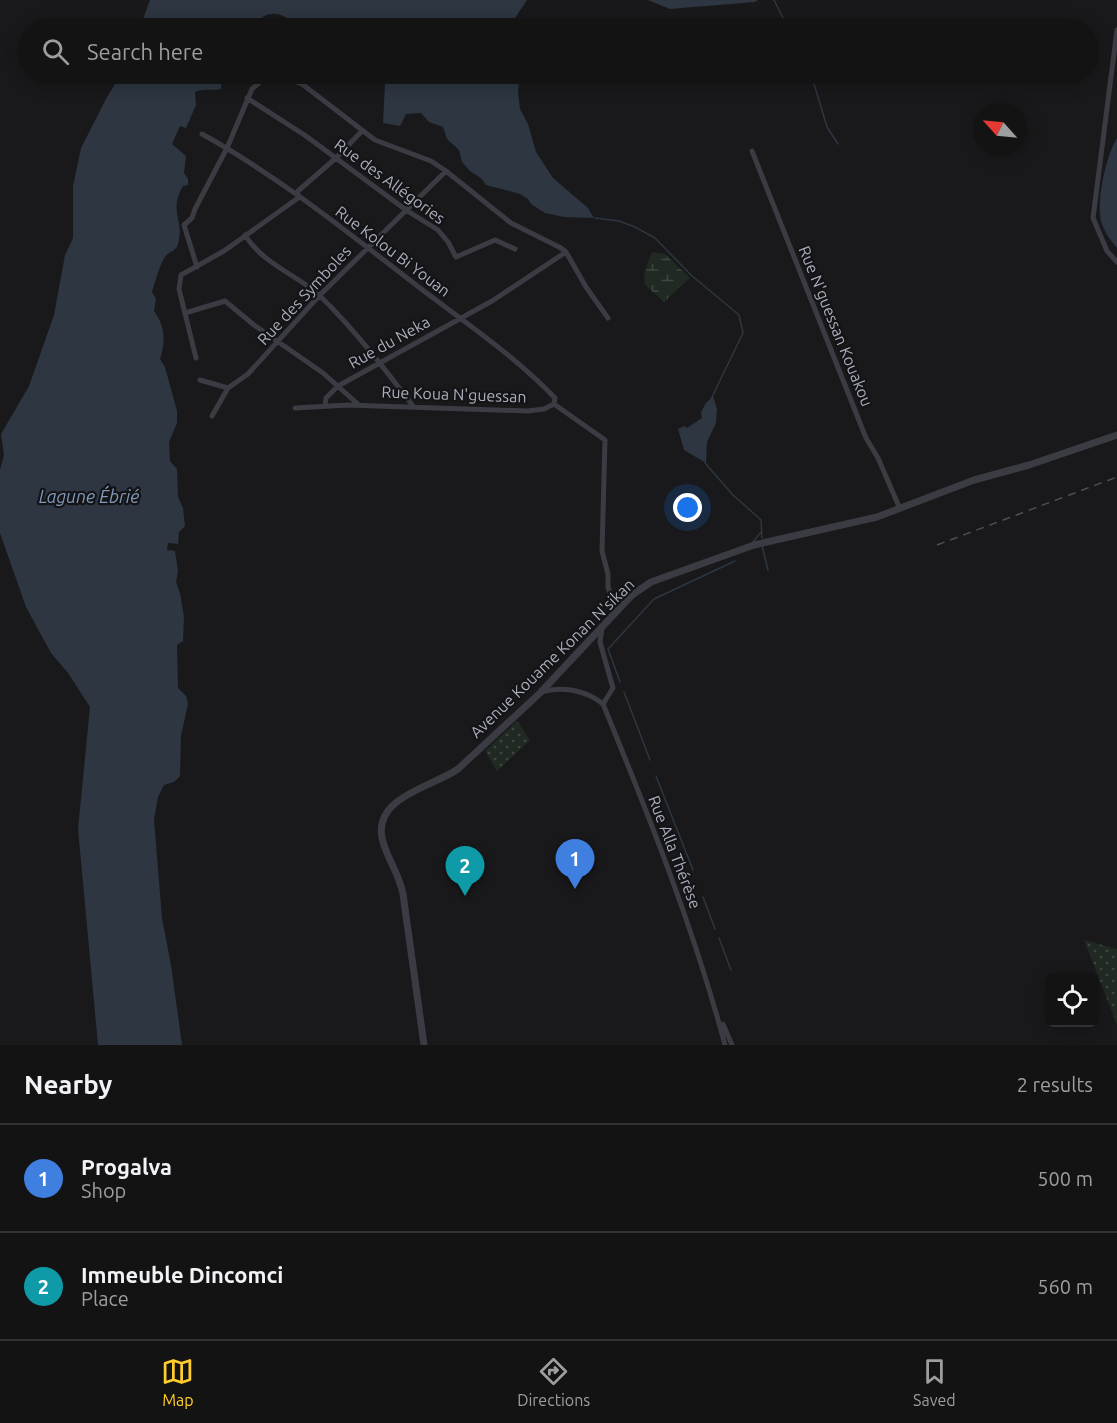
<!DOCTYPE html>
<meta charset="utf-8">
<style>
body{margin:0;font-family:Ubuntu,sans-serif;background:#1c1c1d;color:#f1f3f6}
.controls{position:absolute;right:18px;bottom:18px;display:grid;overflow:hidden;border-radius:9px;box-shadow:0 3px 15px #0003}
.controls button{width:54px;height:54px;display:grid;place-items:center;padding:0;border:0;border-bottom:2px solid #323234;background:#131314;color:#f1f3f6;font:30px sans-serif}
.compass{position:absolute;left:973px;top:102px;width:54px;height:54px;border-radius:50%;background:#131314;box-shadow:0 3px 15px #0003;rotate:297deg}
.you{position:absolute;left:688px;top:508px;width:21px;height:21px;margin:-15px;border:4px solid #fff;border-radius:50%;background:#1a73e8;box-shadow:0 0 0 9px #1a73e833}
.badge{display:grid;place-items:center;width:39px;height:39px;border-radius:50%;background:#ffcc2d;color:#fff;font-size:20px;font-weight:700}
.pin{position:absolute;translate:-50% -50px;filter:drop-shadow(0 2px 3px #0008)}
.pin::after{content:'';position:absolute;top:32px;width:21px;height:18px;background:inherit;clip-path:polygon(0 0,100% 0,50% 100%)}
.list{margin:0;padding:0;list-style:none}
h2{display:flex;justify-content:space-between;align-items:center;height:78px;margin:0;padding:0 24px;font-size:26px}
h2 small{font-size:20px;font-weight:400;color:#9d9ea0}
.list li{display:grid;grid-template-columns:39px 1fr auto;gap:18px;align-items:center;box-sizing:border-box;height:108px;padding:0 24px;border-top:2px solid #323234}
.list b{display:block;font-size:22px;white-space:nowrap}
.list p{margin:0;font-size:20px;white-space:nowrap;color:#9d9ea0}
.list em{font-size:20px;font-style:normal;color:#9d9ea0}
.icon{flex:none;width:33px;height:33px;fill:none;stroke:currentColor;stroke-width:2;stroke-linecap:round;stroke-linejoin:round}
.map{position:relative;flex:none;width:1117px;height:1045px;overflow:hidden}
.search{position:absolute;background:#131314;box-shadow:0 3px 15px #0003;left:18px;right:18px;top:18px;height:66px;display:flex;align-items:center;gap:15px;box-sizing:border-box;padding:0 21px;border-radius:33px;color:#9d9ea0;font-size:22px}
.sheet{height:294px;background:#131314}
nav{display:flex;justify-content:space-around;align-items:center;box-sizing:border-box;height:84px;border-top:2px solid #323234;background:#131314;font-size:16px;color:#9d9ea0}
nav a{display:grid;justify-items:center;gap:3px}
nav .on{color:#ffcc2d}
.map>svg:first-child{display:block}
.green{fill:url(#green-dots)}
.wetland{fill:url(#wetland-marsh)}
.water{fill:#2d3641}
.lines{fill:none;stroke-linecap:round;stroke-linejoin:round}
.stream{stroke:#2d3641;stroke-width:1.5}
.minor{stroke:#3b3c43;stroke-width:5}
.tertiary{stroke:#3b3c43;stroke-width:7}
.rail{stroke:#4c4e56;stroke-width:1.5;stroke-dasharray:8 6;stroke-linecap:butt}
.labels{text-anchor:middle;stroke-width:4.5;stroke-linejoin:round;paint-order:stroke}
.street-label{font-size:16px;fill:#aaaebc;stroke:#141416}
.water-label{font-size:18px;font-style:italic;fill:#7f99b9;stroke:#141416}
</style>
<div class="map">
<svg width="1117" height="1045" viewBox="0 0 1117 1045">
<defs>
<pattern id="green-dots" width="8" height="8" patternUnits="userSpaceOnUse" patternTransform="scale(1.5)"><rect width="8" height="8" fill="#202a22"/><path d="M2 2h.1M6 6h.1" fill="none" stroke="#3e4640" stroke-width="1.8" stroke-linecap="round"/></pattern>
<pattern id="wetland-marsh" width="20" height="14" patternUnits="userSpaceOnUse" patternTransform="scale(1.5)"><rect width="20" height="14" fill="#202a22"/><path d="M1 5h8M5 5V1M11 12h8M15 12V8" fill="none" stroke="#3e4640"/></pattern>
</defs>
<rect width="100%" height="100%" fill="#19191b"/>
<path class="green" d="M517,721L530,740L497,771L485,751Z
M1084,940L1117,949V1025Z"/>
<path class="wetland" d="M652,252L665,254L690,278L664,302L645,285L644,273Z"/>
<path class="water" d="M150,0H527L515,18L513,28H318L315,27L304,28L290,23L289,19C272,9 263,14 251,28H140Z
M648,0H758L755,2L670,9Z
M121,74H226L222,79L221,89C212,91 204,88 195,92L196,105L186,128L180,126L172,144L186,156L184,173L188,179V185L183,186C168,213 185,219 178,244C176,252 169,251 165,257C160,264 155,282 152,292L156,299L154,311C165,326 166,342 160,359L165,367L177,411V423L169,442L170,461L177,469L178,497L183,508L185,526L179,532L178,544L168,543L167,550L175,551L178,571L176,582L180,593L184,617L183,641L177,645L178,688L186,696L188,704L181,736L180,776L174,782L164,785L158,797L154,820L162,918L171,965L182,1045H98L78,829L90,707L68,673L51,653L26,607L0,533V470L4,455L1,434L29,386L54,315L65,255L73,238V186L81,148L106,99Z
M382,74H520L518,91L520,109L528,124L536,152L553,178L588,208L594,218L564,217L545,213L531,204L528,199L520,194L486,185L482,179L470,171L462,162L459,150L447,139L443,127L429,122L421,113L406,114L400,126L383,123L385,84Z
M1117,138V248C1111,241 1105,233 1102,224C1095,206 1106,155 1117,138Z
M713,396L717,409L716,423L707,442L706,463L684,450L678,429L684,426L687,428L702,418L701,412L706,403Z"/>
<g class="lines">
<path class="stream" d="M774,0L788,28
M811,74L827,127L838,144
M595,218L619,221L635,227L655,238L691,275L739,315L743,333L712,397
M705,463L733,495L761,520L762,538
M753,542L761,532
M762,546L768,570
M620,682L608,649L654,599L735,561
M624,692L650,760
M656,776L693,870
M703,897L715,929
M719,938L731,970"/>
<path class="minor" d="M1117,30L1093,218L1107,251L1117,262
M247,98L306,136L406,210L438,230L448,242L456,257L495,240L515,249
M202,134C278,176 347,232 416,285C463,321 514,355 555,398L554,404
M752,151L866,438L878,458L900,509
M245,235C263,264 296,274 320,296C354,329 384,368 413,406
M197,267L184,225L192,218L195,209L227,148L252,89L264,79L284,77L302,84L375,140L431,161L446,171L511,223L561,248L566,252L586,287L608,318
M185,313L225,301L254,325L323,373L359,405
M196,358L179,289L181,275L224,251L298,198V191L336,158L362,131
M200,380L228,388
M325,405L326,398L338,386L492,301L566,252
M295,408L348,405L528,411L544,409L554,404L605,440L602,551L608,574V587L616,612
M212,416L228,388L248,374L319,296L446,171
M602,628L600,642L613,688L603,704
M541,692C562,686 586,690 603,704C649,816 694,929 725,1045
M723,1024L732,1045"/>
<path class="tertiary" d="M424,1045L403,894C399,873 386,857 382,838C374,797 432,787 458,769L540,693L632,595L651,582L754,545L877,517L974,480L1029,465L1117,435"/>
<path class="rail" d="M937,545L1117,477"/>
</g>
<g class="labels">
<g class="street-label">
<text transform="translate(390 181) rotate(36)" y="6">Rue des Allégories</text>
<text transform="translate(393 251) rotate(37)" y="6">Rue Kolou Bi Youan</text>
<text transform="translate(304 295) rotate(-47)" y="6">Rue des Symboles</text>
<text transform="translate(836 326) rotate(68)" y="6">Rue N'guessan Kouakou</text>
<text transform="translate(389 342) rotate(-29)" y="6">Rue du Neka</text>
<text transform="translate(454 394) rotate(2)" y="6">Rue Koua N'guessan</text>
<text transform="translate(552 658) rotate(-44)" y="6">Avenue Kouame Konan N'sikan</text>
<text transform="translate(675 852) rotate(69)" y="6">Rue Alla Thérèse</text>
</g>
<g class="water-label">
<text x="89" y="503">Lagune Ébrié</text>
</g>
</g>
</svg>
<div class="controls">
<button><svg class="icon" aria-label="locate" viewBox="0 0 24 24"><circle cx="12" cy="12" r="6"/><path d="M12 2v4M12 18v4M2 12h4M18 12h4"/></svg></button>
</div>
<svg class="compass" viewBox="-18 -18 36 36"><path d="M0-13l5 13h-10z" fill="#e53935"/><path d="M0 13l5-13h-10z" fill="#9d9ea0"/></svg>
<div class="you"></div>
<div class="pin badge" style="left:575px;top:889px;background:#3f7fe0">1</div>
<div class="pin badge" style="left:465px;top:896px;background:#0f9aa8">2</div>
<div class="search"><svg class="icon" aria-label="search" viewBox="0 0 24 24"><circle cx="10" cy="10" r="6"/><path d="M15 15l6 6"/></svg>Search here</div>
</div>
<section class="sheet">
<h2>Nearby<small>2 results</small></h2>
<ul class="list">
<li><span class="badge" style="background:#3f7fe0">1</span><div><b>Progalva</b><p>Shop</p></div><em>500 m</em></li>
<li><span class="badge" style="background:#0f9aa8">2</span><div><b>Immeuble Dincomci</b><p>Place</p></div><em>560 m</em></li>
</ul>
</section>
<nav>
<a class="on"><svg class="icon" aria-label="map" viewBox="0 0 24 24"><path d="M3 6l6-2 6 2 6-2v14l-6 2-6-2-6 2zM9 4v14M15 6v14"/></svg>Map</a>
<a><svg class="icon" aria-label="directions" viewBox="0 0 24 24"><path d="M12 3l9 9-9 9-9-9zM9 14v-3h6M13 9l2 2-2 2"/></svg>Directions</a>
<a><svg class="icon" aria-label="saved" viewBox="0 0 24 24"><path d="M7 4h10v16l-5-4-5 4z"/></svg>Saved</a>
</nav>
